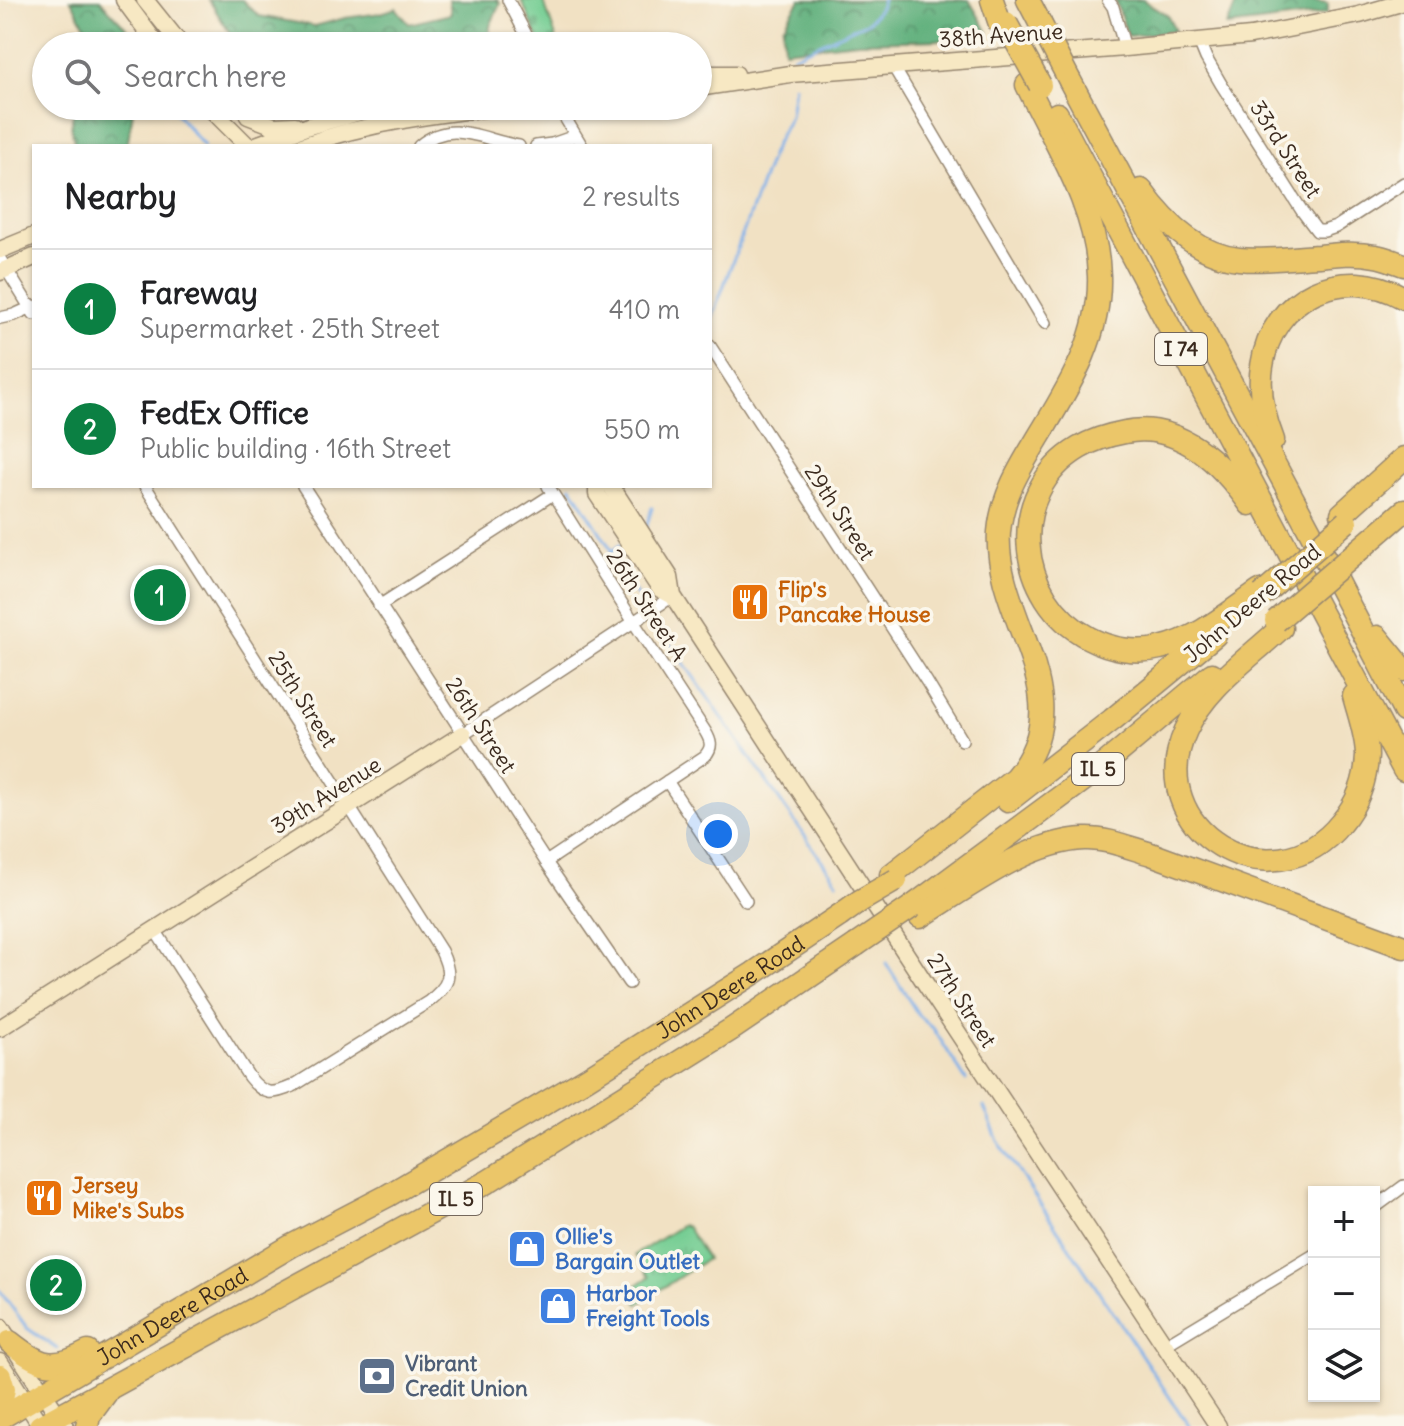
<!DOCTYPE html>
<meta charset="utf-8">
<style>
body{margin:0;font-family:Delius,sans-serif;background:#f2f2f2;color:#202124}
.controls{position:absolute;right:24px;bottom:24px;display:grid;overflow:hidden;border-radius:0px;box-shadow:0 2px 6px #0004}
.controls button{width:72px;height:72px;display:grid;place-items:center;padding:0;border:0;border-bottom:2px solid #e0e0e0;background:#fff;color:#202124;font:40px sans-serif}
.you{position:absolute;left:718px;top:834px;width:28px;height:28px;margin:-20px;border:6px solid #fff;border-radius:50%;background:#1a73e8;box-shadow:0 0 0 12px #1a73e833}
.badge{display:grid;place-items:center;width:52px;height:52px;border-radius:50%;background:#0b8043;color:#fff;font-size:26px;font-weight:700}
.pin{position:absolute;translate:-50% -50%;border:4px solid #fff;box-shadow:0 2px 8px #0006}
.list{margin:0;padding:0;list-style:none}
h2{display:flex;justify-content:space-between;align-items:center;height:104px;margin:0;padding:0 32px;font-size:34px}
h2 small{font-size:26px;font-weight:400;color:#757577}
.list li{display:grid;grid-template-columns:52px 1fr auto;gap:24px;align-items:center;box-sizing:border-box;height:120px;padding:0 32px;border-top:2px solid #e0e0e0}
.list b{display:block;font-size:30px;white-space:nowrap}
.list p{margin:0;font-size:26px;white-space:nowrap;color:#757577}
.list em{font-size:26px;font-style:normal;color:#757577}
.icon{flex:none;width:44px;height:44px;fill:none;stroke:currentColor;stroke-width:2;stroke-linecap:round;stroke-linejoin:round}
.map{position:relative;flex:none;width:1404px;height:1426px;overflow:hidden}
.search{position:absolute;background:#fff;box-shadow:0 2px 6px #0004;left:32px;top:32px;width:680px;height:88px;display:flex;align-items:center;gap:20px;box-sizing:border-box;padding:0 28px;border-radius:44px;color:#757577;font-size:30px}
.panel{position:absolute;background:#fff;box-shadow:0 2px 6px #0004;left:32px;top:144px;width:680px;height:344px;border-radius:0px}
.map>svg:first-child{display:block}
.grass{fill:url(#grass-tufts);stroke:#587c58;stroke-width:2}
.forest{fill:url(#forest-crowns);stroke:#4e6d4e;stroke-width:2}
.cemetery{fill:url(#cemetery-stones);stroke:#587c58;stroke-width:2}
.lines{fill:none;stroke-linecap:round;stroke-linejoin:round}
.stream{stroke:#7dafe9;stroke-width:3}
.street-casing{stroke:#968670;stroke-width:14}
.secondary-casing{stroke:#968670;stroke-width:19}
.highway-casing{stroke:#968670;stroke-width:25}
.street{stroke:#fff;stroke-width:11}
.secondary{stroke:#f7e8c3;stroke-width:16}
.highway{stroke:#ebc669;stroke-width:22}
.highway-bridge-casing{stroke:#968670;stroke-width:25;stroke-linecap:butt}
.highway-bridge{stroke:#ebc669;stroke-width:22}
.labels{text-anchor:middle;stroke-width:7;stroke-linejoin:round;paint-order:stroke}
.shield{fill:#fbf7ec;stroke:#75685c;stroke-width:2}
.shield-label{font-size:20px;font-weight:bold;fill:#3b2a1e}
.street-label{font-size:22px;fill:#3b2a1e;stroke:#fbf7ec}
.food-label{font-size:22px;font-weight:bold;fill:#c56008;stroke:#fbf7ec;text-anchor:start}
.shop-label{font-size:22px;font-weight:bold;fill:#366cbe;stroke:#fbf7ec;text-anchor:start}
.service-label{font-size:22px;font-weight:bold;fill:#4e5e75;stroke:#fbf7ec;text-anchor:start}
</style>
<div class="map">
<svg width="1404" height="1426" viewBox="0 0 1404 1426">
<defs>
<pattern id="grass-tufts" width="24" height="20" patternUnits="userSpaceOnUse" patternTransform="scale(2)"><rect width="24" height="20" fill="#75cd93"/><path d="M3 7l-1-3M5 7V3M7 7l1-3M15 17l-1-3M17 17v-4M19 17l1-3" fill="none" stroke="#66b07e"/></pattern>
<pattern id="forest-crowns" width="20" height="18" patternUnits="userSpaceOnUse" patternTransform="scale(2)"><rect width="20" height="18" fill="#60b07d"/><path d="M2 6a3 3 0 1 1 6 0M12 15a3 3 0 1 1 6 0" fill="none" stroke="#508f66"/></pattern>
<pattern id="cemetery-stones" width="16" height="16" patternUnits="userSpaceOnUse" patternTransform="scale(2)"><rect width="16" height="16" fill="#75cd93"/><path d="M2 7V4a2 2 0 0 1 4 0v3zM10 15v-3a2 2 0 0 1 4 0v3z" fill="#66b07e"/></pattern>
</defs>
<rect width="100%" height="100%" fill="#fbf7ec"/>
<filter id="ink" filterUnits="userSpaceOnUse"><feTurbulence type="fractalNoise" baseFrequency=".0125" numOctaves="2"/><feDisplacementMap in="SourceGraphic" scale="16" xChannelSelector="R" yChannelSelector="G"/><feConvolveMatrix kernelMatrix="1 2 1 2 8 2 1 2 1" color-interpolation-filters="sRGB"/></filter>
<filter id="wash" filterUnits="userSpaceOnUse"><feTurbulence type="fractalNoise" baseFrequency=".006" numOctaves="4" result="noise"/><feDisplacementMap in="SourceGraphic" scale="32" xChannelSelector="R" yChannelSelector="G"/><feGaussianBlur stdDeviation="1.8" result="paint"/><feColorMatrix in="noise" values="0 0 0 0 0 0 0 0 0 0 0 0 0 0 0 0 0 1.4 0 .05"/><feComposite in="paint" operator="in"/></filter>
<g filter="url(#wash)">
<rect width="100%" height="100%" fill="#f1e1c3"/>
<path class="grass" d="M682,1225L684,1227L686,1226L707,1259L638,1304L629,1290L649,1277L635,1255Z"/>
<path class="forest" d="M71,0H100L131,33V46H96Z
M209,0H242L259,16L315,26L345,18L381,13L396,8L409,24L451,14L449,0H497L500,4L490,26L488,46H325L320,38H303L288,46H238Z
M800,0H969L988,32L983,39L858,42L784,50L783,27Z
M1115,0H1143L1168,16L1175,31L1128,36Z
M1245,0H1305L1328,3V13L1227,26L1235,6Z
M74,106H134L127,146H75L71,128Z"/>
<path class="cemetery" d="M521,0H543L559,46H542Z"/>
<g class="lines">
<path class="stream" d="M793,56L868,22L880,8L883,0
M170,106L204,146
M712,318L775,145L790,116L794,86
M571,486L612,551
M646,527L652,508
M620,545L611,552V559L643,604
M651,616L837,882
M886,963L919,1016L933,1028L966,1080
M984,1107L998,1141L1189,1426
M0,1291L27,1328L57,1349"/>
</g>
</g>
<g filter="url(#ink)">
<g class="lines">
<defs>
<path id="street" d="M508,0L532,46
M1108,0L1113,7L1125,48
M1199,41L1206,58L1221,84L1302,211L1317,231H1324L1336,227L1404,183
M893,66L1045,323
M558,106L582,146
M419,146C452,118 482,140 519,146
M536,146L552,144L575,136
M0,259L34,314
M0,318L14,315L34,306
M710,346L927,682L962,740
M145,486L441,951C453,976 450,985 428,1002L293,1086C272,1095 264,1096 249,1077L155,930
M303,486L546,862L629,983
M379,606L553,494
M463,734L673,596
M667,781L746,901
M546,862L705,756C713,747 711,741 705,731L633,621L548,486
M1374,1208L1404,1186
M1165,1345L1314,1255"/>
<path id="secondary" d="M124,0L158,46
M145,0L182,46
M698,74H736
M698,88L790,74L1125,48L1251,36L1359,15L1404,2
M208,106L248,146
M248,116L274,126L295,125
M253,146L309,126L381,106
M302,146C369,122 440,113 511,106
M0,250L34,236
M0,272L34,257
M597,486V494L660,589L673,596
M611,486L670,577L673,596L923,980L1218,1426
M0,1028L463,734
M0,1326L65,1426
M0,1362L41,1426"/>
<g id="highway">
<path d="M992,0L1000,24"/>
<path d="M1028,0L1040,23"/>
<path d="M1070,81L1324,557L1404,711"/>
<path d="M1057,114L1404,770"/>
<path d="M1141,190C1164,222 1197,255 1239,259C1265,262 1293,257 1319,256C1337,254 1356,252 1375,256C1385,257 1394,262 1404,265"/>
<path d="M1273,440C1264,417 1258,391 1262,366C1272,296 1343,263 1404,298"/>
<path d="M1250,504C1222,464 1179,421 1125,432C1109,435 1094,439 1079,448C1005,492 1015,599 1089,638C1110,649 1137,654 1160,648C1199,639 1228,613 1260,591"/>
<path d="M1342,514L1404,458"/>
<path d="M1360,549L1404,511"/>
<path d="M1281,628C1247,660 1206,687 1186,730C1140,829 1272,909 1341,823C1357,804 1366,780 1367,756C1367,736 1359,715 1354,696"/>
<path d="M1377,637L1404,670"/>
<path d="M1008,801L1112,720L1215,635"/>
<path d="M891,875L1015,778C1085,697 993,618 999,532C1002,498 1018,471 1035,443C1066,391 1101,340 1099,276C1097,207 1056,146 1027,85"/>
<path d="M913,906L1101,767L1212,674"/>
<path d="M920,917C967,888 1028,841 1085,839C1107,838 1130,848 1151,854L1404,947"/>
<path d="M10,1342C40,1366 53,1371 88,1352"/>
<path d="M0,1376L4,1389L0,1407"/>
<path id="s1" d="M0,1418L291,1246L387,1196L586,1079L754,973L839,916"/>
<path d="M40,1426L487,1182L732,1029L856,945"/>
<path d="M87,1426L89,1416L106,1393"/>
</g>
</defs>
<use href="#street" class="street-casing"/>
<use href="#secondary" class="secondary-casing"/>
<use href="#highway" class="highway-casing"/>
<use href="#street" class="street"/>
<use href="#secondary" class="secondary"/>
<use href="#highway" class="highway"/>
<defs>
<path id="highway-bridge" d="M1006,23L1040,85
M1040,23L1070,81
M1262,595L1346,522
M1276,621L1360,549
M839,916L860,901L896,880
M856,945L913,906"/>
</defs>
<use href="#highway-bridge" class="highway-bridge-casing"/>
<use href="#highway-bridge" class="highway-bridge"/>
</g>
</g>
<defs>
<symbol id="restaurant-square" viewBox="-11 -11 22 22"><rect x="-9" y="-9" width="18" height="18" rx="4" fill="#e8710a" stroke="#fbf7ec"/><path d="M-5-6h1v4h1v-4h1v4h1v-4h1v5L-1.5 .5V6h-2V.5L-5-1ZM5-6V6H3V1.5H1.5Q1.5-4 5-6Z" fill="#fff"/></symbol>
<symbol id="shop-square" viewBox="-11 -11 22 22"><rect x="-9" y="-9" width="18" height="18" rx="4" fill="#3f7fe0" stroke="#fbf7ec"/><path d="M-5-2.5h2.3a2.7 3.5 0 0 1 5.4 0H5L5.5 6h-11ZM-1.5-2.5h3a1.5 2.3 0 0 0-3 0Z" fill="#fff"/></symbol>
<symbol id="bank-square" viewBox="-11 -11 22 22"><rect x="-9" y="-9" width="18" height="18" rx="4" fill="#5c6f8a" stroke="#fbf7ec"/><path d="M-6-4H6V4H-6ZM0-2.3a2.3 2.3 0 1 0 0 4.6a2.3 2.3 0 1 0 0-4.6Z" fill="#fff"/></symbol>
</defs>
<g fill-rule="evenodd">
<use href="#restaurant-square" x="728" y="580" width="44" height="44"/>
<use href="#restaurant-square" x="22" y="1176" width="44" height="44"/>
<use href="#shop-square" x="505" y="1227" width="44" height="44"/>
<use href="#shop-square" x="536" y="1284" width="44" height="44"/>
<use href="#bank-square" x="355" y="1354" width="44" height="44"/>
</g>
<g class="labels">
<g class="shield">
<rect x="1155" y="333" width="52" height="32" rx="6"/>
<rect x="1072" y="753" width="52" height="32" rx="6"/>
<rect x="430" y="1183" width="52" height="32" rx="6"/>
</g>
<g class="shield-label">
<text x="1181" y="356">I 74</text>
<text x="1098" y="776">IL 5</text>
<text x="456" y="1206">IL 5</text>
</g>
<g class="street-label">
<text transform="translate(1001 35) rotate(-4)" y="8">38th Avenue</text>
<text transform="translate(1286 149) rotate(57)" y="8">33rd Street</text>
<text transform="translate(840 512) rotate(57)" y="8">29th Street</text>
<text transform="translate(1252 603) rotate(-40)" y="8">John Deere Road</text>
<text transform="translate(647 605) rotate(57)" y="8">26th Street A</text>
<text transform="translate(303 699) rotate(58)" y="8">25th Street</text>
<text transform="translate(481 725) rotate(57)" y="8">26th Street</text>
<text transform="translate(326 795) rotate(-32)" y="8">39th Avenue</text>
<text dy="8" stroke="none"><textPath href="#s1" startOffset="848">John Deere Road</textPath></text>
<text transform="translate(962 1000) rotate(57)" y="8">27th Street</text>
<text dy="8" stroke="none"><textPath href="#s1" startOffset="200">John Deere Road</textPath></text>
</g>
<g class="food-label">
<text x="778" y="597">Flip's<tspan x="778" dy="25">Pancake House</tspan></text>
<text x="72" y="1193">Jersey<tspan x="72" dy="25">Mike's Subs</tspan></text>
</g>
<g class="shop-label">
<text x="555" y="1244">Ollie's<tspan x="555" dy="25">Bargain Outlet</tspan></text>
<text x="586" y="1301">Harbor<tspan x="586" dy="25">Freight Tools</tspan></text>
</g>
<g class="service-label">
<text x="405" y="1371">Vibrant<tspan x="405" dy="25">Credit Union</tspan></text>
</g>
</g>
</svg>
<div class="controls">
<button>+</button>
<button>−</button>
<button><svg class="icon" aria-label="layers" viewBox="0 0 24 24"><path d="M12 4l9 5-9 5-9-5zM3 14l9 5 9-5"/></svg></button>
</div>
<div class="you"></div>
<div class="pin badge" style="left:160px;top:595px">1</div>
<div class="pin badge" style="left:56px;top:1285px">2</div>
<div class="search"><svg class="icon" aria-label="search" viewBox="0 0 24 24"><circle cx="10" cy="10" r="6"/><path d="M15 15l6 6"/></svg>Search here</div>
<section class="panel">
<h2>Nearby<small>2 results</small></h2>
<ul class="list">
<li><span class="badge">1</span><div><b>Fareway</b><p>Supermarket · 25th Street</p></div><em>410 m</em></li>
<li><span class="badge">2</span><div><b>FedEx Office</b><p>Public building · 16th Street</p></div><em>550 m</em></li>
</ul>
</section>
</div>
